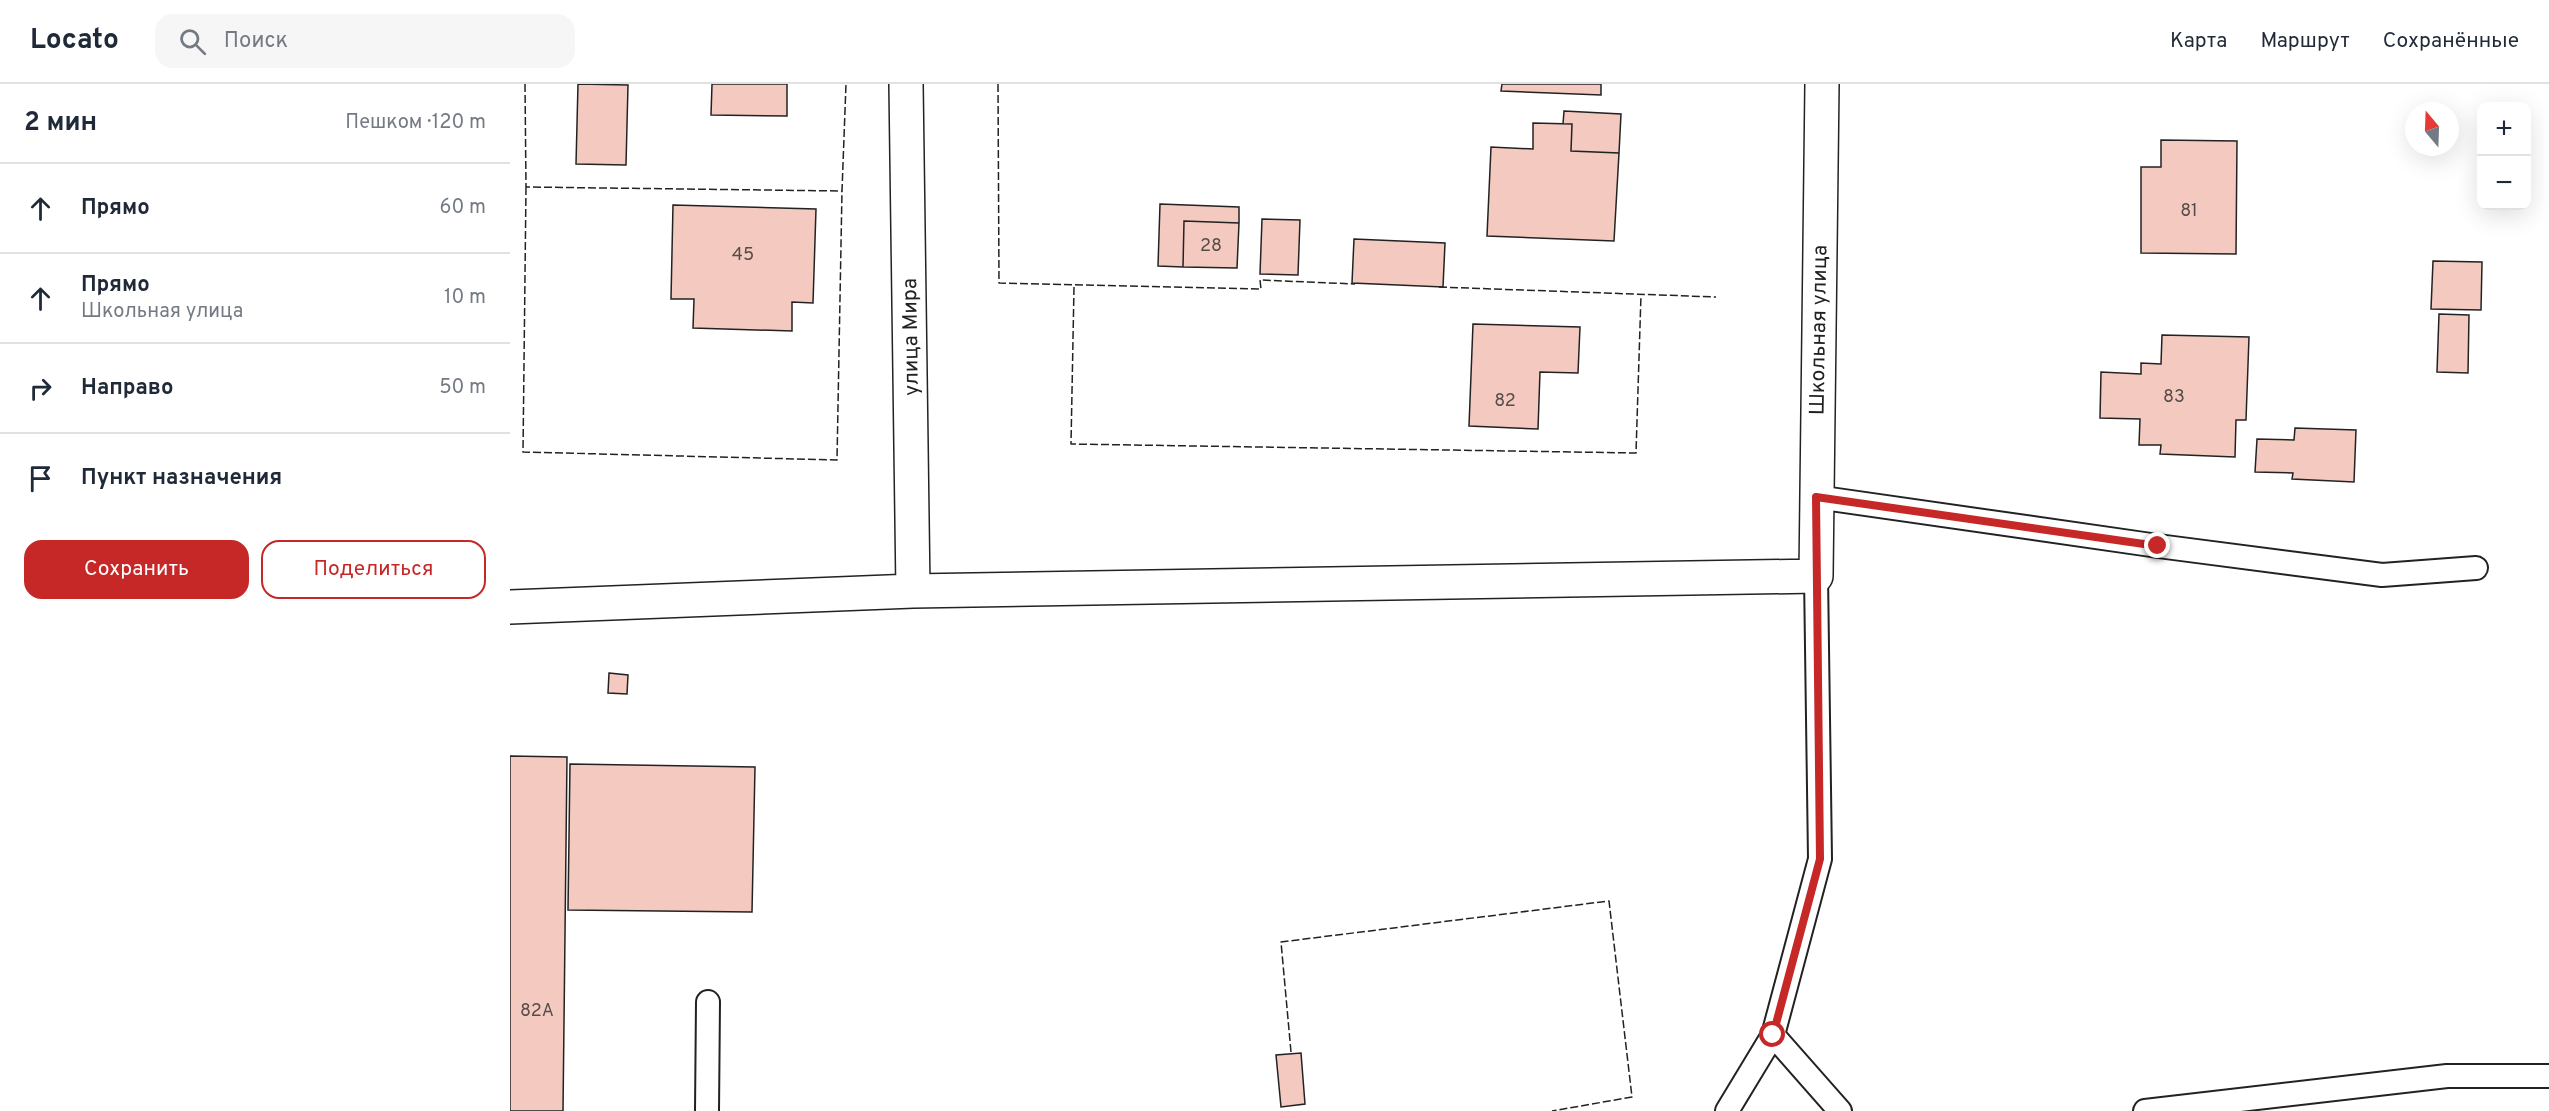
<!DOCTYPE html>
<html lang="ru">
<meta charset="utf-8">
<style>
body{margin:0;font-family:Overpass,sans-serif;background:#f6f6f7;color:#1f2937}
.controls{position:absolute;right:18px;top:18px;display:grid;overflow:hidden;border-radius:12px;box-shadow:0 6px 24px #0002}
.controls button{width:54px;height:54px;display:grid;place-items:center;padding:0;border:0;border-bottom:2px solid #e0e1e3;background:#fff;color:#1f2937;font:30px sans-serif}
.compass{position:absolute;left:1895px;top:18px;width:54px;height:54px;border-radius:50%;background:#fff;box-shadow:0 6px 24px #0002;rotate:341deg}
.stop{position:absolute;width:18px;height:18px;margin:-14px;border:4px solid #c62828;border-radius:50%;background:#fff}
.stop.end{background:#c62828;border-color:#fff;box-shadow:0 2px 6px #0008}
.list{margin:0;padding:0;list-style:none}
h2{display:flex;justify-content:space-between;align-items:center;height:78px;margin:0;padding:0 24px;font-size:26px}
h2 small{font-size:20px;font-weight:400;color:#747a83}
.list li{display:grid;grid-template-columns:39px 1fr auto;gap:18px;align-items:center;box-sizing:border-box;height:90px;padding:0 24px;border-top:2px solid #e0e1e3}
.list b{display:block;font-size:22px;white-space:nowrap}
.list p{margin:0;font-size:20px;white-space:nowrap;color:#747a83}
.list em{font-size:20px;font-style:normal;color:#747a83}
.actions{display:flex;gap:12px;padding:18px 24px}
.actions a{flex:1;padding:14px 0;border:2px solid #c62828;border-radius:18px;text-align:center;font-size:21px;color:#c62828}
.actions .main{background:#c62828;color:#fff}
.icon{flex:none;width:33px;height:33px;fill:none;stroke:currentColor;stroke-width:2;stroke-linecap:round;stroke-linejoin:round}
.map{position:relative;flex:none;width:2039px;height:1027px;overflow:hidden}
header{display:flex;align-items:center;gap:36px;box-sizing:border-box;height:84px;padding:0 30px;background:#fff;border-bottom:2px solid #e0e1e3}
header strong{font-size:28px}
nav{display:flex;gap:33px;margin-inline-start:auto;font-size:21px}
.search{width:420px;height:54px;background:#f6f6f7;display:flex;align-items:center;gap:15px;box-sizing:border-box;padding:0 21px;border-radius:18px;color:#747a83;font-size:22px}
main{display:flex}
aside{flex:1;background:#fff}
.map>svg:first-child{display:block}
.building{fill:#f3c9c0;stroke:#222;stroke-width:1.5}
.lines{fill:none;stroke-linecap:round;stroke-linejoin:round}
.service-casing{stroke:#222;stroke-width:26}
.minor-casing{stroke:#222;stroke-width:36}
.service{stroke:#fff;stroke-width:22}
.minor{stroke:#fff;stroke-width:33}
.fence{stroke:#222;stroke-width:1.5;stroke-dasharray:8 3;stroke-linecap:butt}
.route{stroke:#c62828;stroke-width:8}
.labels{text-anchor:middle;stroke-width:4.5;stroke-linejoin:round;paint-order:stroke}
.number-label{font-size:18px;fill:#564c4a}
.street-label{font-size:21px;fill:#222;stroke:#fff}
</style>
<header>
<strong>Locato</strong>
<div class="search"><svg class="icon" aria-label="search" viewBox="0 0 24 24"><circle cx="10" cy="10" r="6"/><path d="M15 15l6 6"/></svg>Поиск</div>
<nav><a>Карта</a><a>Маршрут</a><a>Сохранённые</a></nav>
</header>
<main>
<aside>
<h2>2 мин<small>Пешком · 120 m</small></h2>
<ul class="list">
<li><svg class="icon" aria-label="ahead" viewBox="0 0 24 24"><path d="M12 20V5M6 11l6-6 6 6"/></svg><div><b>Прямо</b></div><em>60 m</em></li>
<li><svg class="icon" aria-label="ahead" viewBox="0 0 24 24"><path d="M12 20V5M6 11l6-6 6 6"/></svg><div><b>Прямо</b><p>Школьная улица</p></div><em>10 m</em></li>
<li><svg class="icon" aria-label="right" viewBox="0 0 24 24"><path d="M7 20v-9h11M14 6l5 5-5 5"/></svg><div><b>Направо</b></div><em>50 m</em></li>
<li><svg class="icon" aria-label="arrive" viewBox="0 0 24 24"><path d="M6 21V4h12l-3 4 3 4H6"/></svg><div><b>Пункт назначения</b></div></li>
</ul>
<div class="actions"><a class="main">Сохранить</a><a>Поделиться</a></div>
</aside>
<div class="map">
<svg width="2039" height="1027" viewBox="0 0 2039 1027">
<rect width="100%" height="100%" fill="#fff"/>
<path class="building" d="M68,0L118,1L116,81L66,80Z
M202,0H277V32L201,31Z
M992,0H1091V11L991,7Z
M1054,27L1111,30L1109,69L1061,67L1062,40H1053Z
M1023,39L1062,40L1061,67L1109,69L1104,157L977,152L981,63L1023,65Z
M1651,56L1727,57L1726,170L1631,169V83H1651Z
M650,120L729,123V139L674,137L673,183L648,182Z
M163,121L306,125L303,219L282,218V247L183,244L184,215H161Z
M752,135L790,136L788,191L750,190Z
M674,137L729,139L727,184L673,183Z
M844,155L935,159L933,203L842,199Z
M1923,177L1972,178L1971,226L1921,225Z
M1929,230L1959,231L1958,289L1927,288Z
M963,240L1070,243L1068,289L1030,288L1028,345L959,342Z
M1652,251L1739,253L1736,336H1726L1725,373L1650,370L1651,361H1629L1630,335L1590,334L1591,288L1631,290V279L1651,280Z
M1785,344L1846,346L1844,398L1782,395L1783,389L1745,388L1747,355L1784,356Z
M99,589L118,591L117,610L98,609Z
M0,672L57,673L53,1027H0Z
M60,680L245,683L242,828L58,826Z
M791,969L795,1020L771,1023L766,971Z"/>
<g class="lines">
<defs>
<path id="service" d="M1306,413L1648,462L1872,491L1966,484
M1263,951L1330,1027
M197,1027L198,918
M1217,1027L1263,951L1310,775L1306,492
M1635,1027L1937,992H2039"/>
<path id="minor" d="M396,0L403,507
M0,523L403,507L1306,492L1312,0"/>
</defs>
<use href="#service" class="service-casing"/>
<use href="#minor" class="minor-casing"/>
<use href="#service" class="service"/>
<use href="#minor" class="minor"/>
<path class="fence" d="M15,0L16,103L332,107L336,0
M488,0L489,199L751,205L750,196L845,200
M16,103L13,368L327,376L332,107
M564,203L561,360L1126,369L1131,211
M929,203L1206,213
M781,968L771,858L1099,817L1122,1013L1042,1027"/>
</g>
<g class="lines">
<path class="route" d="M1263,951L1310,775L1306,413L1648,462"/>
</g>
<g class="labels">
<g class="number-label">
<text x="1679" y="132">81</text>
<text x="701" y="167">28</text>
<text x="233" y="176">45</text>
<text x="1664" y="318">83</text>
<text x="995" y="322">82</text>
<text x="27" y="932">82А</text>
</g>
<g class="street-label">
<text transform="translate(1308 246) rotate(-89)" y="7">Школьная улица</text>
<text transform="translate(400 253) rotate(-91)" y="7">улица Мира</text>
</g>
</g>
</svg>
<div class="controls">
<button>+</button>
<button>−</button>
</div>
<svg class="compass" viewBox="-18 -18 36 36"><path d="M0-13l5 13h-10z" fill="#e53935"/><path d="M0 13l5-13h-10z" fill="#747a83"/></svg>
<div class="stop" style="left:1263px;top:951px"></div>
<div class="stop end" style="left:1648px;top:462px"></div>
</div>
</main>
